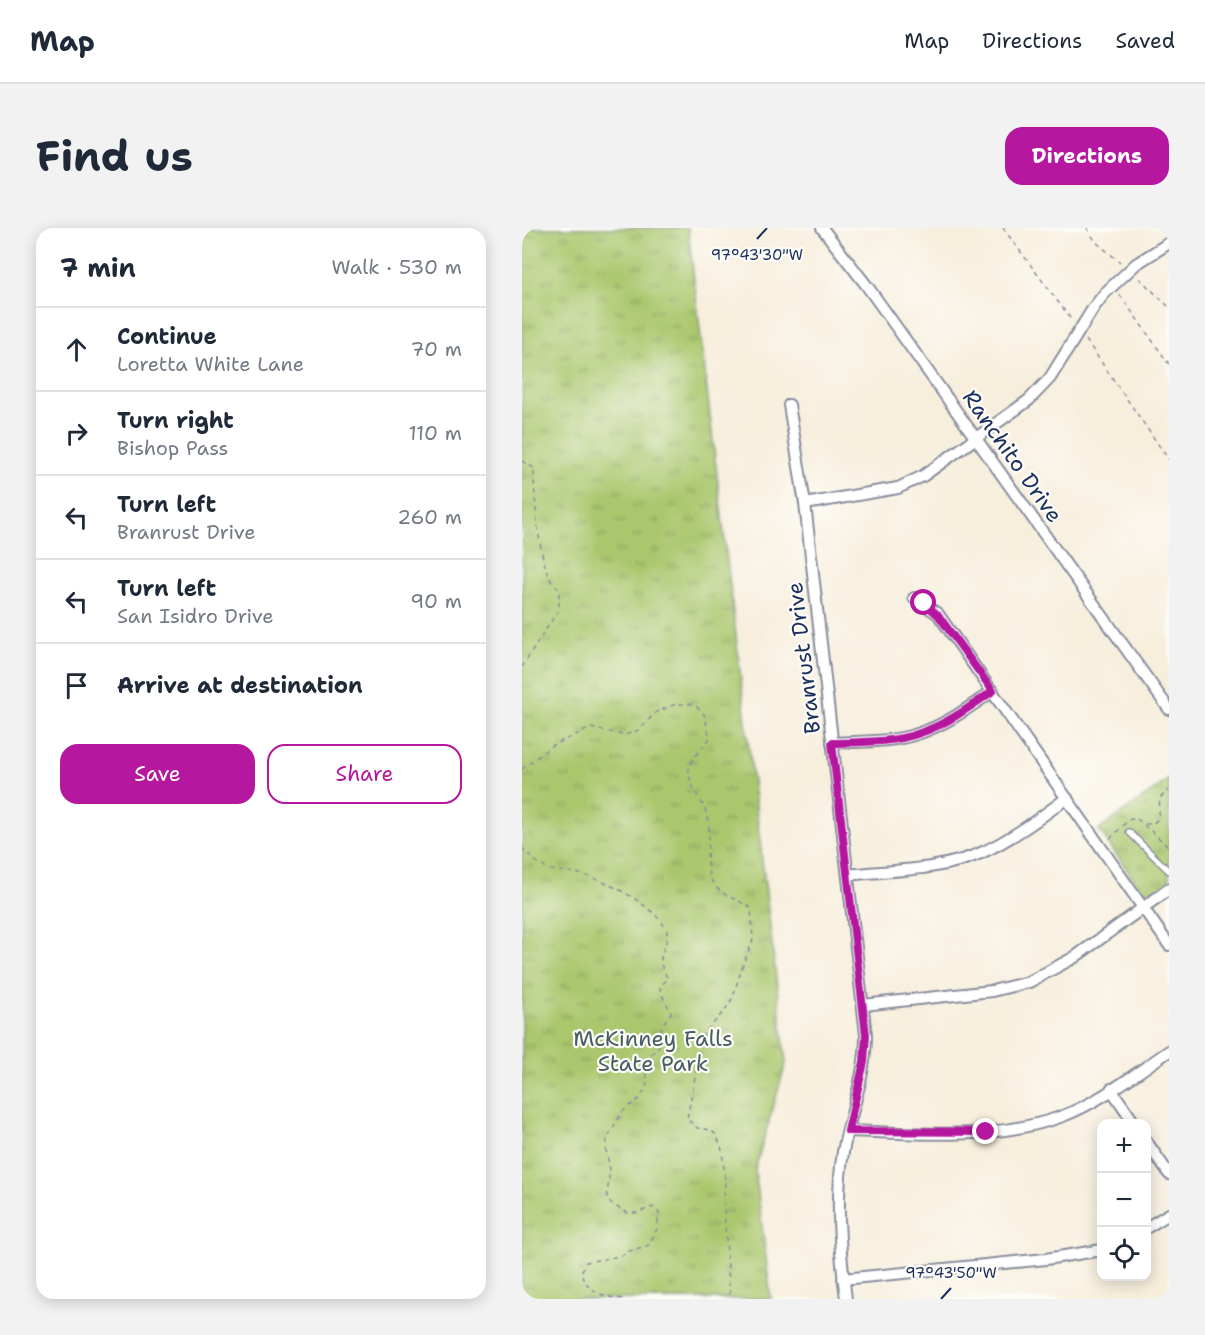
<!DOCTYPE html>
<meta charset="utf-8">
<style>
body{margin:0;font-family:"Shantell Sans",sans-serif;background:#f2f2f3;color:#1f2937}
.controls{position:absolute;right:18px;bottom:18px;display:grid;overflow:hidden;border-radius:12px;box-shadow:0 3px 15px #0003}
.controls button{width:54px;height:54px;display:grid;place-items:center;padding:0;border:0;border-bottom:2px solid #e0e1e3;background:#fff;color:#1f2937;font:30px sans-serif}
.stop{position:absolute;width:18px;height:18px;margin:-14px;border:4px solid #b5179e;border-radius:50%;background:#fff}
.stop.end{background:#b5179e;border-color:#fff;box-shadow:0 2px 6px #0008}
.list{margin:0;padding:0;list-style:none}
h2{display:flex;justify-content:space-between;align-items:center;height:78px;margin:0;padding:0 24px;font-size:26px}
h2 small{font-size:20px;font-weight:400;color:#747a83}
.list li{display:grid;grid-template-columns:39px 1fr auto;gap:18px;align-items:center;box-sizing:border-box;height:84px;padding:0 24px;border-top:2px solid #e0e1e3}
.list b{display:block;font-size:22px;white-space:nowrap}
.list p{margin:0;font-size:20px;white-space:nowrap;color:#747a83}
.list em{font-size:20px;font-style:normal;color:#747a83}
.actions{display:flex;gap:12px;padding:18px 24px}
.actions a{flex:1;padding:14px 0;border:2px solid #b5179e;border-radius:18px;text-align:center;font-size:21px;color:#b5179e}
.actions .main{background:#b5179e;color:#fff}
.icon{flex:none;width:33px;height:33px;fill:none;stroke:currentColor;stroke-width:2;stroke-linecap:round;stroke-linejoin:round}
.map{position:relative;flex:none;width:647px;height:1071px;overflow:hidden;border-radius:18px}
header{display:flex;align-items:center;gap:36px;box-sizing:border-box;height:84px;padding:0 30px;background:#fff;border-bottom:2px solid #e0e1e3}
header strong{font-size:28px}
nav{display:flex;gap:33px;margin-inline-start:auto;font-size:21px}
.intro{display:flex;align-items:center;justify-content:space-between;box-sizing:border-box;height:144px;padding:0 36px}
h1{margin:0;font-size:42px}
.button{padding:15px 27px;border-radius:18px;background:#b5179e;color:#fff;font-size:21px;font-weight:700}
main{display:flex;gap:36px;padding:0 36px}
aside{flex:1;background:#fff;border-radius:18px;box-shadow:0 3px 15px #0003}
.map>svg:first-child{display:block}
.park{fill:url(#park-tufts);stroke:#637b66;stroke-width:1.5}
.lines{fill:none;stroke-linecap:round;stroke-linejoin:round}
.service-casing{stroke:#898e9d;stroke-width:8}
.minor-casing{stroke:#898e9d;stroke-width:14}
.path{stroke:#898e9d;stroke-width:1.5;stroke-dasharray:4.5 4.5;stroke-linecap:butt}
.service{stroke:#fff;stroke-width:5}
.minor{stroke:#fff;stroke-width:10}
.route{stroke:#b5179e;stroke-width:8}
.ticks{fill:none;stroke:#1b2f5e;stroke-width:2}
.labels{text-anchor:middle;stroke-width:4.5;stroke-linejoin:round;paint-order:stroke}
.street-label{font-size:22px;fill:#1b2f5e;stroke:#fdfcf7}
.park-label{font-size:22px;fill:#465d63;stroke:#fdfcf7}
.ticks-label{font-size:15px;text-anchor:middle;fill:#1b2f5e;stroke:#fdfcf7;stroke-width:4.5;stroke-linejoin:round;paint-order:stroke}
</style>
<header>
<strong>Map</strong>
<nav><a>Map</a><a>Directions</a><a>Saved</a></nav>
</header>
<div class="intro"><h1>Find us</h1><a class="button">Directions</a></div>
<main>
<aside>
<h2>7 min<small>Walk · 530 m</small></h2>
<ul class="list">
<li><svg class="icon" aria-label="ahead" viewBox="0 0 24 24"><path d="M12 20V5M6 11l6-6 6 6"/></svg><div><b>Continue</b><p>Loretta White Lane</p></div><em>70 m</em></li>
<li><svg class="icon" aria-label="right" viewBox="0 0 24 24"><path d="M7 20v-9h11M14 6l5 5-5 5"/></svg><div><b>Turn right</b><p>Bishop Pass</p></div><em>110 m</em></li>
<li><svg class="icon" aria-label="left" viewBox="0 0 24 24"><path d="M17 20v-9H6M10 6l-5 5 5 5"/></svg><div><b>Turn left</b><p>Branrust Drive</p></div><em>260 m</em></li>
<li><svg class="icon" aria-label="left" viewBox="0 0 24 24"><path d="M17 20v-9H6M10 6l-5 5 5 5"/></svg><div><b>Turn left</b><p>San Isidro Drive</p></div><em>90 m</em></li>
<li><svg class="icon" aria-label="arrive" viewBox="0 0 24 24"><path d="M6 21V4h12l-3 4 3 4H6"/></svg><div><b>Arrive at destination</b></div></li>
</ul>
<div class="actions"><a class="main">Save</a><a>Share</a></div>
</aside>
<div class="map">
<svg width="647" height="1071" viewBox="0 0 647 1071">
<defs>
<pattern id="park-tufts" width="24" height="20" patternUnits="userSpaceOnUse" patternTransform="scale(1.5)"><rect width="24" height="20" fill="#abc76e"/><path d="M3 7l-1-3M5 7V3M7 7l1-3M15 17l-1-3M17 17v-4M19 17l1-3" fill="none" stroke="#8aa25e"/></pattern>
</defs>
<rect width="100%" height="100%" fill="#fdfcf7"/>
<filter id="ink" filterUnits="userSpaceOnUse"><feTurbulence type="fractalNoise" baseFrequency=".0167" numOctaves="2"/><feDisplacementMap in="SourceGraphic" scale="12" xChannelSelector="R" yChannelSelector="G"/><feConvolveMatrix kernelMatrix="1 2 1 2 8 2 1 2 1" color-interpolation-filters="sRGB"/></filter>
<filter id="wash" filterUnits="userSpaceOnUse"><feTurbulence type="fractalNoise" baseFrequency=".008" numOctaves="4" result="noise"/><feDisplacementMap in="SourceGraphic" scale="24" xChannelSelector="R" yChannelSelector="G"/><feGaussianBlur stdDeviation="1.35" result="paint"/><feColorMatrix in="noise" values="0 0 0 0 0 0 0 0 0 0 0 0 0 0 0 0 0 1.4 0 .05"/><feComposite in="paint" operator="in"/></filter>
<g filter="url(#wash)">
<rect width="100%" height="100%" fill="#f7eedc"/>
<path class="park" d="M0,0H166L264,835L233,941L249,1071H0Z
M647,551V653C639,659 631,666 620,663L577,602Z"/>
</g>
<g filter="url(#ink)">
<g class="lines">
<defs>
<path id="service" d="M607,604L647,643"/>
<path id="minor" d="M300,0L345,58L647,481
M267,177L283,276L344,807C344,847 328,885 321,924C313,972 318,1023 324,1071
M283,276L376,260L401,248L507,172L528,150L572,79L583,65L614,36L647,15
M392,370L416,386L647,717
M310,515C339,513 371,515 398,505C425,496 448,479 471,463
M326,647C369,642 418,643 459,625C490,611 518,590 545,570
M341,777L470,763L507,754L553,729L647,661
M589,861L613,896
M326,903C396,905 473,913 541,888C579,873 613,846 647,823
M624,913L647,946
M624,1000L647,986
M321,1051L524,1031L580,1022"/>
</defs>
<use href="#service" class="service-casing"/>
<use href="#minor" class="minor-casing"/>
<path class="path" d="M481,0L551,94
M565,0L574,14L598,34
M617,50L647,79
M598,67L647,136
M564,112L647,232
M0,233L12,240C12,268 16,327 28,351C30,355 34,358 37,361V381L0,439
M0,541L29,518L69,500L103,507L117,502L134,484L154,476H172L182,486L188,510C183,517 168,532 167,540C165,559 183,573 186,591C190,613 179,634 191,655C199,668 216,671 229,680L231,712L220,739L211,769L204,781L181,807L165,891L175,900L189,902L195,908L200,922L203,949L202,981L208,1071
M623,596C641,597 636,582 638,570L647,562
M588,611L606,592L614,590L647,619
M0,620C8,629 19,639 30,642C39,644 48,643 58,646C85,653 127,674 143,699C150,710 138,723 139,734C139,740 144,747 146,751L138,758C138,768 146,775 149,785L140,797L136,820L123,831L122,838L126,852L124,860L117,871L100,884L85,911L84,922L88,942L85,968L89,976L106,985H114L131,979L137,985L135,1001L127,1017L107,1023L99,1028L64,1034L59,1045C66,1065 84,1070 104,1071"/>
<use href="#service" class="service"/>
<use href="#minor" class="minor"/>
</g>
</g>
<g class="lines" filter="url(#ink)">
<path class="route" d="M402,375L416,387L471,463C448,479 425,496 398,505C371,515 339,514 310,515L344,807L342,834L326,903L464,904"/>
</g>
<path class="ticks" d="M235,11L245,0M419,1071L429,1060"/>
<g class="labels">
<g class="street-label">
<text transform="translate(491 228) rotate(55)" y="8">Ranchito Drive</text>
<text transform="translate(281 430) rotate(-97)" y="8">Branrust Drive</text>
</g>
<g class="park-label">
<text x="131" y="818">McKinney Falls<tspan x="131" dy="25">State Park</tspan></text>
</g>
</g>
<g class="ticks-label">
<text x="235" y="32">97°43'30"W</text>
<text x="429" y="1050">97°43'50"W</text>
</g>
</svg>
<div class="controls">
<button>+</button>
<button>−</button>
<button><svg class="icon" aria-label="locate" viewBox="0 0 24 24"><circle cx="12" cy="12" r="6"/><path d="M12 2v4M12 18v4M2 12h4M18 12h4"/></svg></button>
</div>
<div class="stop" style="left:402px;top:375px"></div>
<div class="stop end" style="left:464px;top:904px"></div>
</div>
</main>
